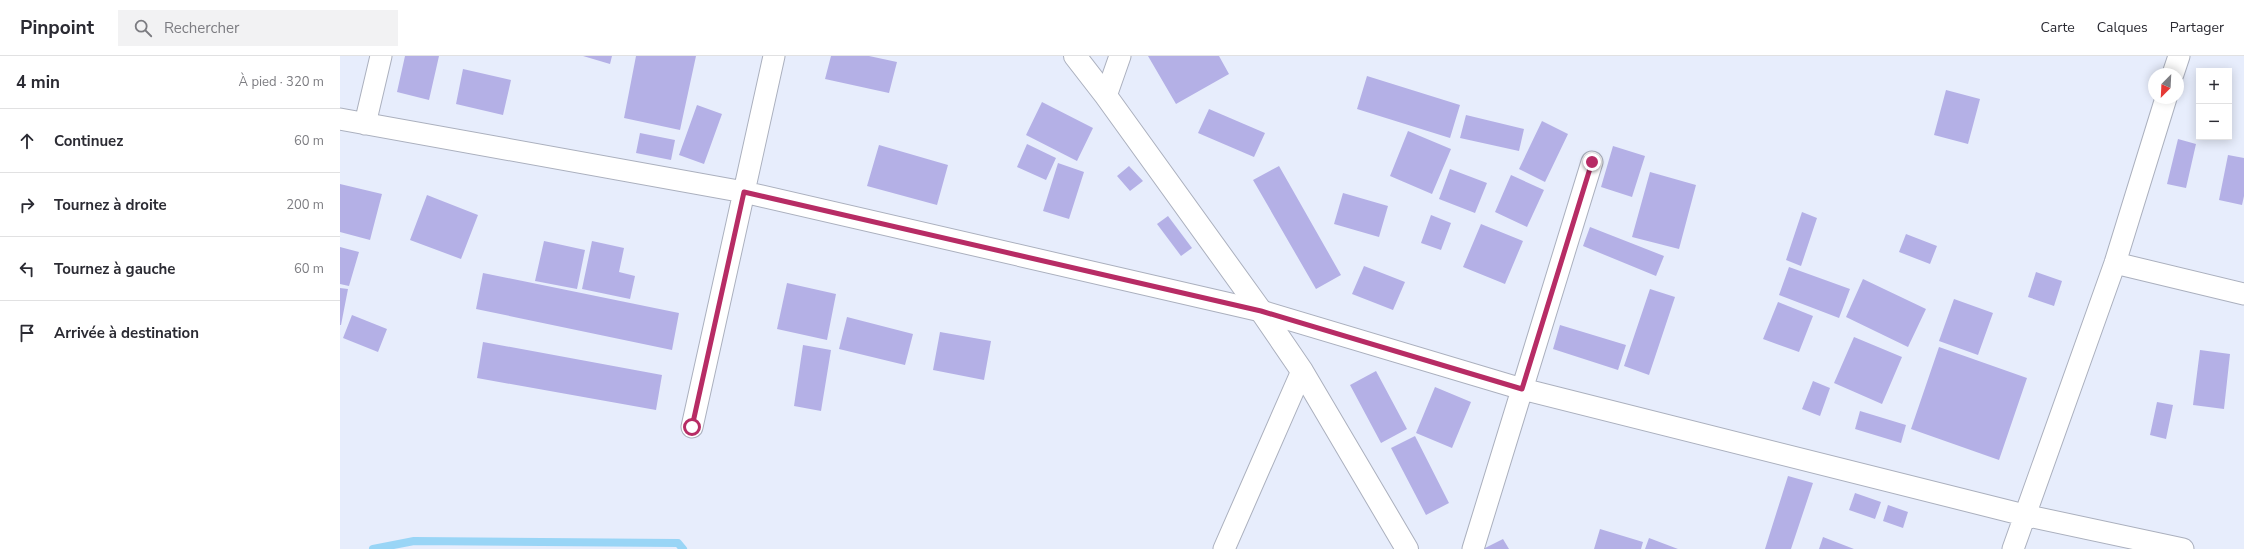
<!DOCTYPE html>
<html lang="fr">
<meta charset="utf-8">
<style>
body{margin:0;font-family:"Nunito Sans",sans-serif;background:#f2f2f3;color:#2b2b33}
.controls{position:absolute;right:12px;top:12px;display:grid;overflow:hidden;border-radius:0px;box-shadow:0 2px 10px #0003}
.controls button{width:36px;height:36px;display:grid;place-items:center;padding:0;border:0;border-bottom:1px solid #e1e1e2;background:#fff;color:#2b2b33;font:20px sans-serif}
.compass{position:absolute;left:1808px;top:12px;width:36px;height:36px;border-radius:50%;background:#fff;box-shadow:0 2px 10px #0003;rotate:204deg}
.stop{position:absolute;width:12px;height:12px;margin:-9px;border:3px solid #b72c65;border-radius:50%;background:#fff}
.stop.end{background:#b72c65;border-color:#fff;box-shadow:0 1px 4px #0008}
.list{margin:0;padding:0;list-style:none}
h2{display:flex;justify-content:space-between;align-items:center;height:52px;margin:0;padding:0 16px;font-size:17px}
h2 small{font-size:13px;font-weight:400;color:#7c7c81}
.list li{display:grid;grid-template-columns:26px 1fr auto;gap:12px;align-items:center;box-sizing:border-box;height:64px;padding:0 16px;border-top:1px solid #e1e1e2}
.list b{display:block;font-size:15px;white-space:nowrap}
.list em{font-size:13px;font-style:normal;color:#7c7c81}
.icon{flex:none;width:22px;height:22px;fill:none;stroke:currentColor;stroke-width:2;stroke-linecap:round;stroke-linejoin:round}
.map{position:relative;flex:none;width:1904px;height:493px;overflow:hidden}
header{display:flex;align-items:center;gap:24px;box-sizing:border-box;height:56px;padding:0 20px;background:#fff;border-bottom:1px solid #e1e1e2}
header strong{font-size:19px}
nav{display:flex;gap:22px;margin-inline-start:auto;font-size:14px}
.search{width:280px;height:36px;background:#f2f2f3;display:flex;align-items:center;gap:10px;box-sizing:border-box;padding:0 14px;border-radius:0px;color:#7c7c81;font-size:15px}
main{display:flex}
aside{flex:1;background:#fff}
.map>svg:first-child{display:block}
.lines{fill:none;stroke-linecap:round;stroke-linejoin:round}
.stream{stroke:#99d5f6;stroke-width:8}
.building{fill:#b4b0e6}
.minor-casing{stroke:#abb0be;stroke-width:23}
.primary-casing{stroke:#abb0be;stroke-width:24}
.minor{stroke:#fff;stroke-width:21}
.primary{stroke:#fff;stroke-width:22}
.route{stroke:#b72c65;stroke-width:5}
</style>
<header>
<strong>Pinpoint</strong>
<div class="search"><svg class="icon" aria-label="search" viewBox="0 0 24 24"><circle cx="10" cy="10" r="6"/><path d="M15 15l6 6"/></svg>Rechercher</div>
<nav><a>Carte</a><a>Calques</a><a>Partager</a></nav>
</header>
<main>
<aside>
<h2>4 min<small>À pied · 320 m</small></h2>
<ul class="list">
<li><svg class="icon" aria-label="ahead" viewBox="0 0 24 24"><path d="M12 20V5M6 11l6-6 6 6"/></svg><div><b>Continuez</b></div><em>60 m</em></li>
<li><svg class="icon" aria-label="right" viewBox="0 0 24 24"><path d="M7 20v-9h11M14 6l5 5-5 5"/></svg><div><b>Tournez à droite</b></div><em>200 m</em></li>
<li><svg class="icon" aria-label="left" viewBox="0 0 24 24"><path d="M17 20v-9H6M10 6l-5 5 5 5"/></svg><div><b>Tournez à gauche</b></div><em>60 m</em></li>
<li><svg class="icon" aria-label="arrive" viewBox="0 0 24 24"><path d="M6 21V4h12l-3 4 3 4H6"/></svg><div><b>Arrivée à destination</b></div></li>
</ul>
</aside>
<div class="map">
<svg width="1904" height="493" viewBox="0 0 1904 493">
<rect width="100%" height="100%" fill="#e7edfc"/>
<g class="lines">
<path class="stream" d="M33,493L74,485L338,487L343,493"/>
</g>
<path class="building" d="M65,0H99L89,44L57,36Z
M243,0H272L270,8Z
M296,0H356L340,74L284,62Z
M491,0H529L557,6L549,37L485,23Z
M808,0H879L889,18L836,48Z
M123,13L171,24L163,59L116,48Z
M1027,20L1120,49L1110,82L1017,53Z
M1606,34L1640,43L1628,88L1594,79Z
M702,46L753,72L737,105L686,79Z
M357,49L382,58L364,108L339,99Z
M869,53L925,77L914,101L858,77Z
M1126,59L1184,73L1179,95L1120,82Z
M1202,65L1228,78L1205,126L1179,113Z
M1068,75L1111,93L1092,138L1050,120Z
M300,77L335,84L331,104L296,97Z
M1838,83L1856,88L1846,132L1827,128Z
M687,88L716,102L706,124L677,111Z
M539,89L608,109L597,149L527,130Z
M1273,90L1305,100L1292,141L1261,131Z
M1888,99L1904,102V140L1902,149L1879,144Z
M718,107L744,116L729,163L703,155Z
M789,110L803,125L790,135L777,120Z
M939,110L1001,219L976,233L913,124Z
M1110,113L1147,127L1135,157L1099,143Z
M1310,116L1356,129L1339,193L1292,181Z
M1171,119L1204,134L1187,171L1155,156Z
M0,128L42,138L30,184L0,176Z
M1003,137L1048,150L1039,181L994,168Z
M87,139L138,159L121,203L70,184Z
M1462,156L1477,162L1461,210L1446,204Z
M1091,159L1111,167L1101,194L1081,187Z
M828,160L852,192L841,200L817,168Z
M1141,168L1183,185L1165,228L1123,211Z
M1250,171L1324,200L1316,220L1243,190Z
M1566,178L1597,190L1590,208L1559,196Z
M204,185L245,194L237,233L195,225Z
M252,185L284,192L279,216L295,220L290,243L242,233Z
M0,191L19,196L9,230L0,228Z
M1024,210L1065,226L1053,254L1012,238Z
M1449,211L1510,233L1499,262L1439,239Z
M1696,216L1722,225L1714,250L1688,241Z
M143,217L339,257L332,294L136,253Z
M1523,223L1586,253L1568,291L1506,261Z
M447,227L496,238L487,284L437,273Z
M0,232L8,233L1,269H0Z
M1310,233L1335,241L1309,319L1284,310Z
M1614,243L1653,257L1638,299L1599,285Z
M1438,246L1473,260L1459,296L1423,283Z
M12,259L47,273L38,296L3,282Z
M507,261L573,278L565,309L499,293Z
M1220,269L1286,289L1278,314L1213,293Z
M600,276L651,285L644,324L593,314Z
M1514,281L1562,301L1542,348L1494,327Z
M143,286L322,319L316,354L137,322Z
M463,289L491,294L481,355L454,350Z
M1599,291L1687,322L1659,404L1571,373Z
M1860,294L1890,298L1884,353L1853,349Z
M1036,315L1067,373L1041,387L1010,329Z
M1473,325L1490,332L1480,360L1462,353Z
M1095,331L1131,346L1112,392L1076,377Z
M1817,346L1833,349L1826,383L1810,379Z
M1520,355L1566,369L1561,387L1515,373Z
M1075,380L1109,447L1086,459L1051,392Z
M1448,420L1473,427L1451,493H1425Z
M1515,437L1541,446L1535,463L1509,454Z
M1548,449L1568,456L1563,472L1543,465Z
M1260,473L1303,486L1301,493H1254Z
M1483,481L1514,493H1479Z
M1309,482L1338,493H1305Z
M1163,483L1169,493H1143Z"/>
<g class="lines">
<defs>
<path id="minor" d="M1833,18L1839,0
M766,40L780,0
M0,63L404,136L921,255L1182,333L1684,459L1843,493
M25,68L41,0
M1775,207L1904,238
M352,371L434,0
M884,493L962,315
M1133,493L1252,106
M1673,493L1775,207L1826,42"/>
<path id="primary" d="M735,0L766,40L921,255L962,315L1067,493"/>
</defs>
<use href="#minor" class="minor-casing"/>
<use href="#primary" class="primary-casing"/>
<use href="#minor" class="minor"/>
<use href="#primary" class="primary"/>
</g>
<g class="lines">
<path class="route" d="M352,371L404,136L921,255L1182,333L1252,106"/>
</g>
</svg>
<div class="controls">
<button>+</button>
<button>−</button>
</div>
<svg class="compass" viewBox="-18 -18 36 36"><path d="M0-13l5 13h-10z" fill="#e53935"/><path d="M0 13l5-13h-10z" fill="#7c7c81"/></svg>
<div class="stop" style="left:352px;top:371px"></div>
<div class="stop end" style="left:1252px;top:106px"></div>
</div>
</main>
